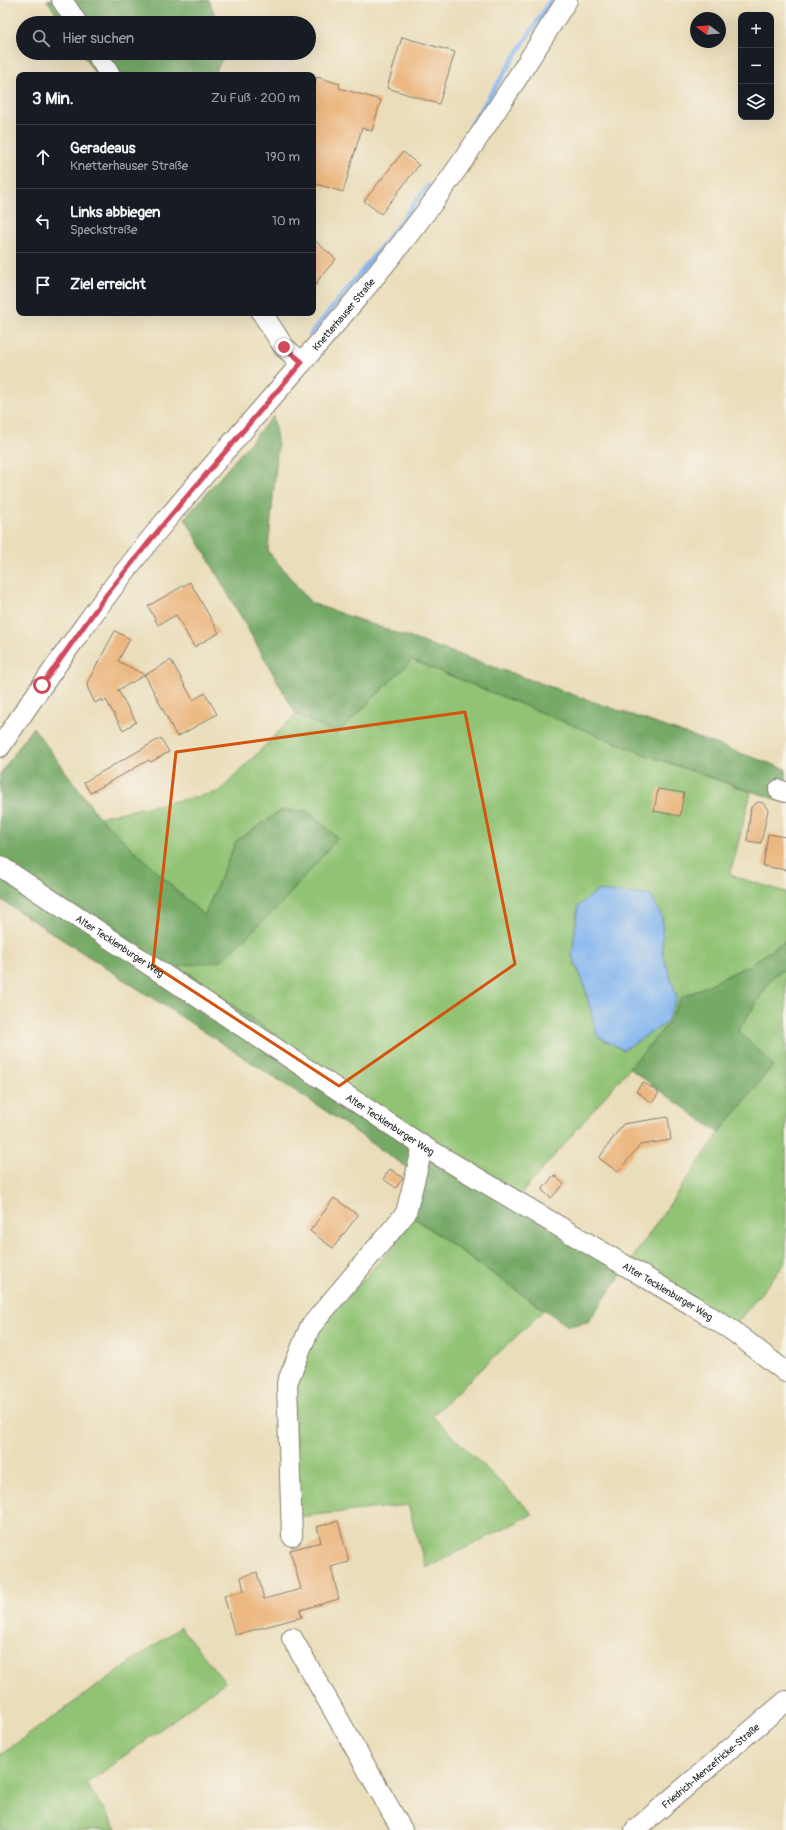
<!DOCTYPE html>
<html lang="de">
<meta charset="utf-8">
<style>
body{margin:0;font-family:Pangolin,sans-serif;background:#242831;color:#f1f3f6}
.controls{position:absolute;right:12px;top:12px;display:grid;overflow:hidden;border-radius:8px;box-shadow:0 4px 16px #0002}
.controls button{width:36px;height:36px;display:grid;place-items:center;padding:0;border:0;border-bottom:1px solid #363941;background:#171b24;color:#f1f3f6;font:20px sans-serif}
.compass{position:absolute;left:690px;top:12px;width:36px;height:36px;border-radius:50%;background:#171b24;box-shadow:0 4px 16px #0002;rotate:286deg}
.stop{position:absolute;width:12px;height:12px;margin:-9px;border:3px solid #d1495b;border-radius:50%;background:#fff}
.stop.end{background:#d1495b;border-color:#fff;box-shadow:0 1px 4px #0008}
.list{margin:0;padding:0;list-style:none}
h2{display:flex;justify-content:space-between;align-items:center;height:52px;margin:0;padding:0 16px;font-size:17px}
h2 small{font-size:13px;font-weight:400;color:#9ea1a6}
.list li{display:grid;grid-template-columns:26px 1fr auto;gap:12px;align-items:center;box-sizing:border-box;height:64px;padding:0 16px;border-top:1px solid #363941}
.list b{display:block;font-size:15px;white-space:nowrap}
.list p{margin:0;font-size:13px;white-space:nowrap;color:#9ea1a6}
.list em{font-size:13px;font-style:normal;color:#9ea1a6}
.icon{flex:none;width:22px;height:22px;fill:none;stroke:currentColor;stroke-width:2;stroke-linecap:round;stroke-linejoin:round}
.map{position:relative;flex:none;width:786px;height:1830px;overflow:hidden}
.search{position:absolute;background:#171b24;box-shadow:0 4px 16px #0002;left:16px;top:16px;width:300px;height:44px;display:flex;align-items:center;gap:10px;box-sizing:border-box;padding:0 14px;border-radius:22px;color:#9ea1a6;font-size:15px}
.panel{position:absolute;background:#171b24;box-shadow:0 4px 16px #0002;left:16px;top:72px;width:300px;height:244px;border-radius:8px}
.map>svg:first-child{display:block}
.green{fill:#91c374;stroke:#567048;fill-rule:evenodd}
.forest{fill:#74a966;stroke:#486241}
.water{fill:#83b5ef;stroke:#506886}
.lines{fill:none;stroke-linecap:round;stroke-linejoin:round}
.stream{stroke:#83b5ef;stroke-width:4.5}
.building{fill:#ecb781}
.minor-casing{stroke:#837c6b;stroke-width:22}
.minor{stroke:#fff;stroke-width:20}
.route{stroke:#d1495b;stroke-width:5}
.marked{fill:none;stroke:#d4530e;stroke-width:3;stroke-linejoin:round}
.labels{text-anchor:middle;stroke-width:3;stroke-linejoin:round;paint-order:stroke}
.street-label{font-size:10px;fill:#1c1c1c;stroke:#f7f3e8}
</style>
<div class="map">
<svg width="786" height="1830" viewBox="0 0 786 1830">
<rect width="100%" height="100%" fill="#f7f3e8"/>
<filter id="ink" filterUnits="userSpaceOnUse"><feTurbulence type="fractalNoise" baseFrequency=".025" numOctaves="2"/><feDisplacementMap in="SourceGraphic" scale="8" xChannelSelector="R" yChannelSelector="G"/><feConvolveMatrix kernelMatrix="1 2 1 2 8 2 1 2 1" color-interpolation-filters="sRGB"/></filter>
<filter id="wash" filterUnits="userSpaceOnUse"><feTurbulence type="fractalNoise" baseFrequency=".012" numOctaves="4" result="noise"/><feDisplacementMap in="SourceGraphic" scale="16" xChannelSelector="R" yChannelSelector="G"/><feGaussianBlur stdDeviation="0.9" result="paint"/><feColorMatrix in="noise" values="0 0 0 0 0 0 0 0 0 0 0 0 0 0 0 0 0 1.4 0 .05"/><feComposite in="paint" operator="in"/></filter>
<g filter="url(#wash)">
<rect width="100%" height="100%" fill="#eaddba"/>
<path class="green" d="M412,660L646,755L751,792L730,875L786,892V940L750,965L681,998L666,1026L520,1195L404,1121L375,1106L178,966L338,838L307,811L236,841L204,916L99,817L219,792L296,714L337,734ZM662,917L663,954L677,998L597,1036L583,981L572,956Z
M786,969V1262L736,1324L631,1260L719,1133L773,1065L738,1031L774,975Z
M410,1215L544,1310L432,1416L533,1514L426,1568L408,1505L297,1517L294,1379L308,1342L329,1316L396,1244Z
M180,1627L225,1682L86,1784L118,1830H0V1755Z"/>
<path class="forest" d="M47,0H209L218,23H62Z
M82,53H226L213,75H96Z
M273,416L278,445L268,551L311,603L786,769V803L646,755L412,660L337,734L296,714L185,518Z
M33,727L99,817L204,916L236,841L282,810L307,811L338,838L282,903L221,961L179,966L375,1106L623,1272L588,1322L568,1326L410,1215L412,1171L320,1107L0,899V774Z
M786,940V969L774,975L738,1031L773,1065L719,1133L629,1068L666,1026L681,998L750,965Z"/>
<path class="water" d="M597,891L651,895L662,917L663,954L677,998L665,1024L623,1050L597,1036L583,981L572,956L578,906Z"/>
<g class="lines">
<path class="stream" d="M470,127L551,0
M310,335L375,255L428,186"/>
</g>
<g id="blocks">
<path class="building" d="M402,37L455,52L439,104L387,88Z
M317,77L340,84L339,88L381,100L372,131L362,128L343,192L313,183V92Z
M403,152L419,165L381,214L364,201Z
M313,239L336,259L318,280L316,285H313Z
M190,582L219,633L194,647L176,615L158,625L148,606Z
M115,631L130,639L118,661L145,675L118,690L136,722L123,730L106,700L103,702L102,699L95,703L88,689L87,683Z
M171,660L193,700L205,693L217,714L177,737L145,675Z
M161,738L169,752L151,762L149,760L90,793L84,782Z
M658,789L684,793L680,816L654,811Z
M758,802L763,803L768,810L761,843L747,841L751,807Z
M768,834L786,837V870L763,866Z
M643,1082L659,1093L652,1103L636,1091Z
M668,1117L671,1140L640,1145L618,1172L599,1158L623,1124Z
M390,1169L403,1178L396,1188L383,1179Z
M554,1175L564,1184L551,1198L542,1190Z
M334,1198L358,1215L333,1248L310,1231Z
M338,1521L349,1562L331,1567L339,1599L300,1610L302,1617L235,1635L224,1596L244,1591L241,1577L257,1572L264,1599L301,1589L290,1550L321,1542L317,1527Z"/>
</g>
</g>
<g filter="url(#ink)">
<use href="#blocks" fill-opacity="0" stroke="#837c6b" stroke-width="1"/>
<g class="lines">
<defs>
<g id="minor">
<path d="M62,0L77,23"/>
<path d="M96,53L110,75"/>
<path d="M262,313L284,347L302,363"/>
<path id="s1" d="M0,747C53,669 107,591 167,519C258,410 356,307 440,193C485,131 525,65 567,0"/>
<path d="M779,790L786,792"/>
<path id="s2" d="M0,866L423,1146L692,1305L733,1331L786,1372"/>
<path d="M292,1536L287,1383L310,1327L406,1213L423,1146"/>
<path d="M292,1638L402,1830"/>
<path id="s3" d="M635,1830L786,1701"/>
</g>
</defs>
<use href="#minor" class="minor-casing"/>
<use href="#minor" class="minor"/>
</g>
</g>
<g class="lines" filter="url(#ink)">
<path class="route" d="M42,685L107,594L166,521L302,362L284,347"/>
</g>
<path class="marked" d="M465,712L515,964L339,1086L153,965L176,752Z"/>
<g class="labels">
<g class="street-label">
<text dy="4" stroke="none"><textPath href="#s1" startOffset="553">Knetterhauser Straße</textPath></text>
<text dy="4" stroke="none"><textPath href="#s2" startOffset="144">Alter Tecklenburger Weg</textPath></text>
<text dy="4" stroke="none"><textPath href="#s2" startOffset="468">Alter Tecklenburger Weg</textPath></text>
<text dy="4" stroke="none"><textPath href="#s2" startOffset="792">Alter Tecklenburger Weg</textPath></text>
<text dy="4" stroke="none"><textPath href="#s3" startOffset="99">Friedrich-Menzefricke-Straße</textPath></text>
</g>
</g>
</svg>
<div class="controls">
<button>+</button>
<button>−</button>
<button><svg class="icon" aria-label="layers" viewBox="0 0 24 24"><path d="M12 4l9 5-9 5-9-5zM3 14l9 5 9-5"/></svg></button>
</div>
<svg class="compass" viewBox="-18 -18 36 36"><path d="M0-13l5 13h-10z" fill="#e53935"/><path d="M0 13l5-13h-10z" fill="#9ea1a6"/></svg>
<div class="stop" style="left:42px;top:685px"></div>
<div class="stop end" style="left:284px;top:347px"></div>
<div class="search"><svg class="icon" aria-label="search" viewBox="0 0 24 24"><circle cx="10" cy="10" r="6"/><path d="M15 15l6 6"/></svg>Hier suchen</div>
<section class="panel">
<h2>3 Min.<small>Zu Fuß · 200 m</small></h2>
<ul class="list">
<li><svg class="icon" aria-label="ahead" viewBox="0 0 24 24"><path d="M12 20V5M6 11l6-6 6 6"/></svg><div><b>Geradeaus</b><p>Knetterhauser Straße</p></div><em>190 m</em></li>
<li><svg class="icon" aria-label="left" viewBox="0 0 24 24"><path d="M17 20v-9H6M10 6l-5 5 5 5"/></svg><div><b>Links abbiegen</b><p>Speckstraße</p></div><em>10 m</em></li>
<li><svg class="icon" aria-label="arrive" viewBox="0 0 24 24"><path d="M6 21V4h12l-3 4 3 4H6"/></svg><div><b>Ziel erreicht</b></div></li>
</ul>
</section>
</div>
